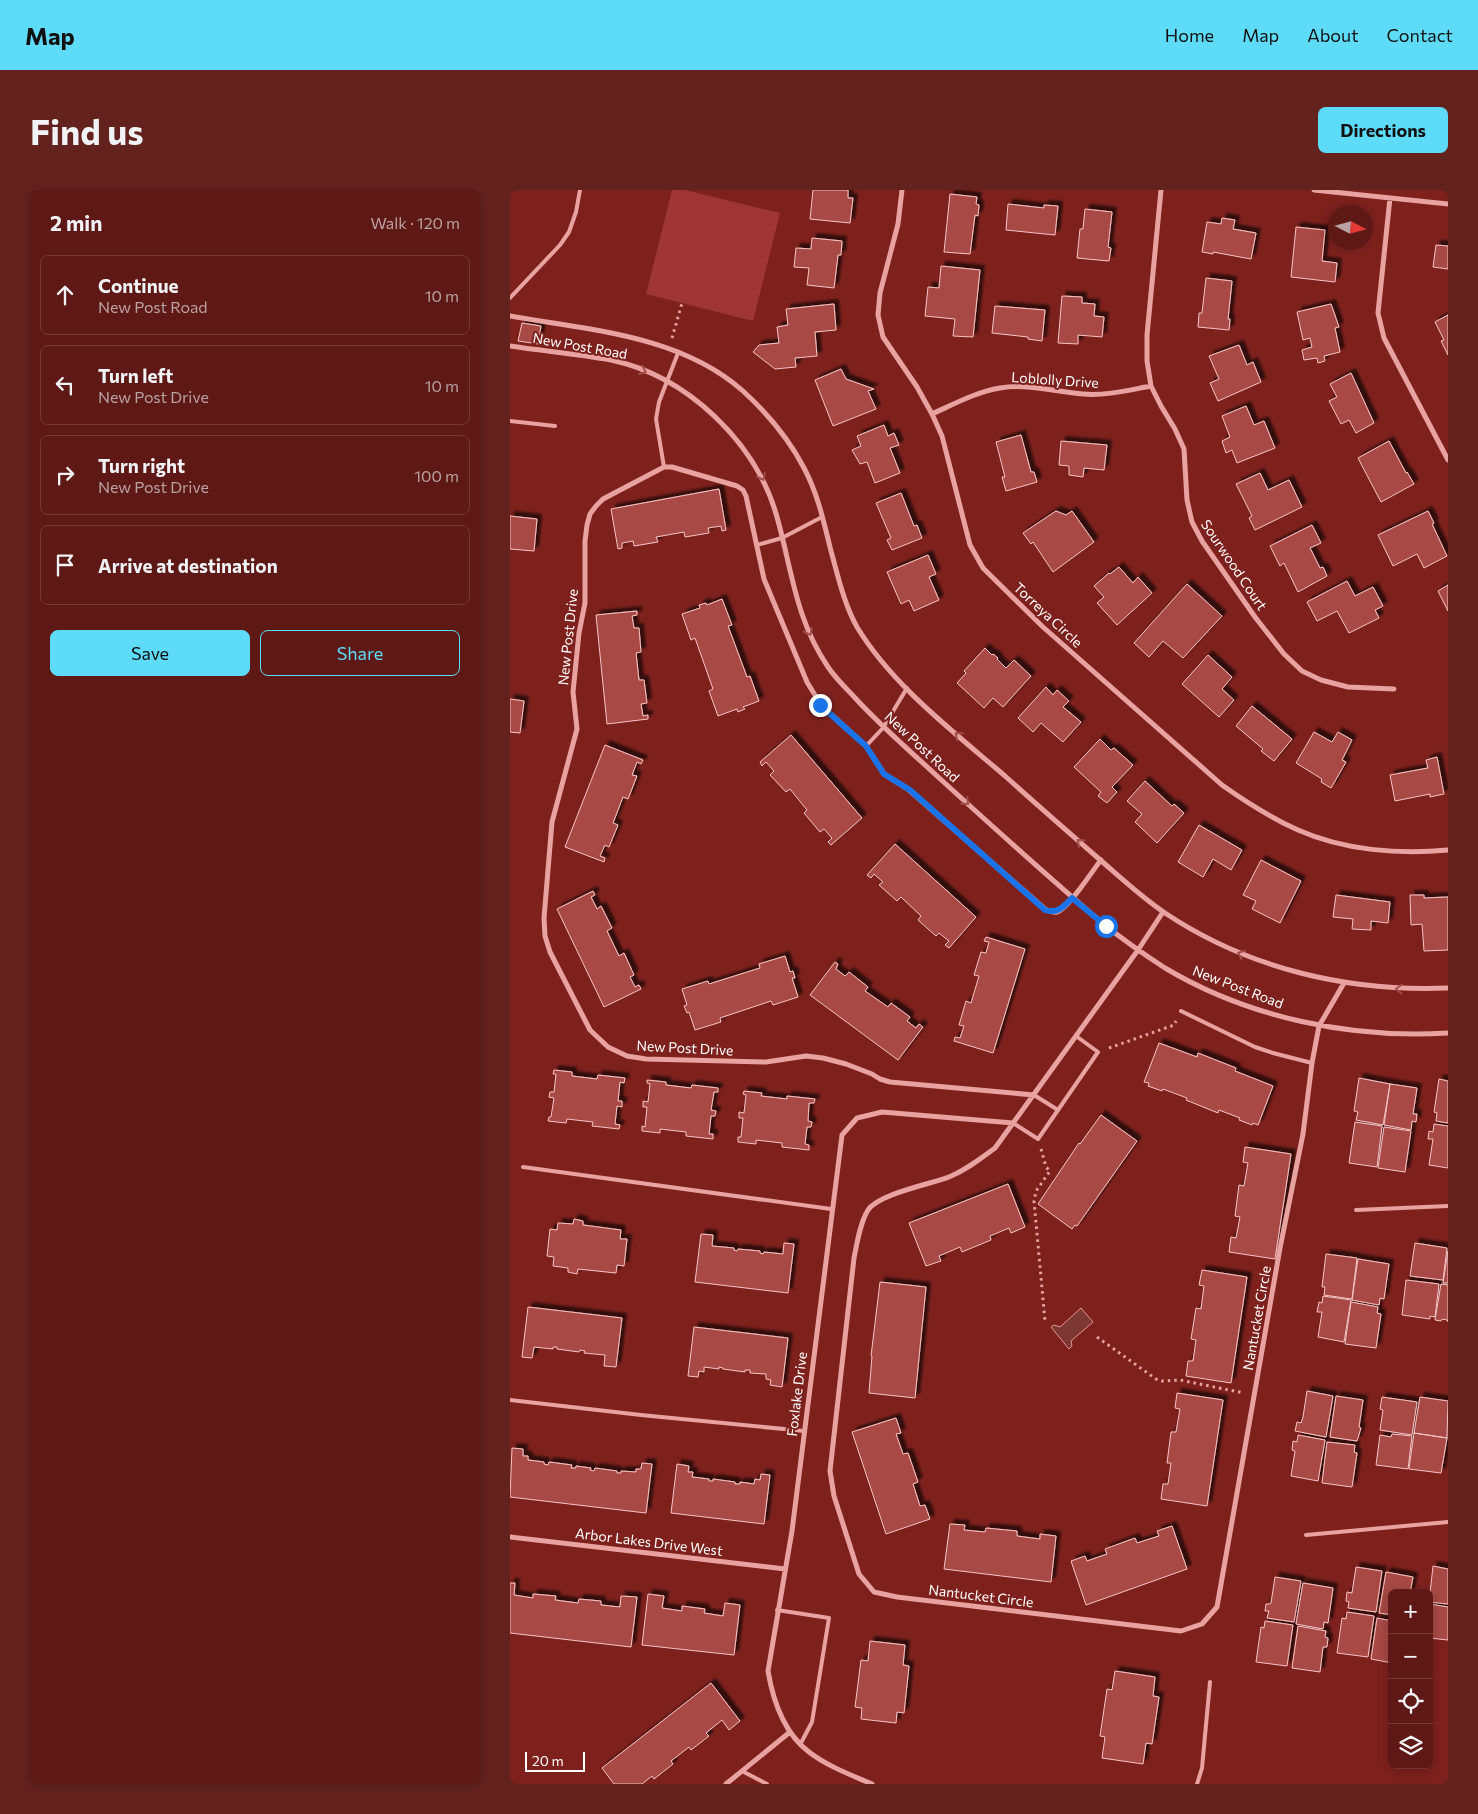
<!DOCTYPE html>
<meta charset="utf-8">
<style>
body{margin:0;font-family:Commissioner,sans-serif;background:#64221f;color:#f1f3f6}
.controls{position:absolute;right:15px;bottom:15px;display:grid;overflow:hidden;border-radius:8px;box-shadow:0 2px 12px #0003}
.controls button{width:45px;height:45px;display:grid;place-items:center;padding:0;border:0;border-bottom:1px solid #733835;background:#5e1916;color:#f1f3f6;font:25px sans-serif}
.compass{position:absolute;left:818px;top:15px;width:45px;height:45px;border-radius:50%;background:#5e1916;box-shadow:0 2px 12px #0003;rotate:96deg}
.scale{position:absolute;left:15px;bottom:12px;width:60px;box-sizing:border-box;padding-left:5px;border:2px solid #fff;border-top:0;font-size:14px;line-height:18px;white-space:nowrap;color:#fff;-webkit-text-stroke:4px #7e211d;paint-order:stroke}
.stop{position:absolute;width:15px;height:15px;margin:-11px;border:4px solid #1a73e8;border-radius:50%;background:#fff}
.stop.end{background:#1a73e8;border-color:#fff;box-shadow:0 1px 5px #0008}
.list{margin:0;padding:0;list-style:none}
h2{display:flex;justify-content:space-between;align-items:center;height:65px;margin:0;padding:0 20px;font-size:21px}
h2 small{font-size:16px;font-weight:400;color:#b9a0a1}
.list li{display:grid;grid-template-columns:32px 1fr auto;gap:15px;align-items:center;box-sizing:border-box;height:80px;margin:0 10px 10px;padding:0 10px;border:1px solid #733835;border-radius:8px}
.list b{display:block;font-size:19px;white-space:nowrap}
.list p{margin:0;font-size:16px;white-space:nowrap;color:#b9a0a1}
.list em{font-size:16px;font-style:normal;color:#b9a0a1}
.actions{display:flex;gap:10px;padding:15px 20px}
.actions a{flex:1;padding:11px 0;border:1px solid #5edbf8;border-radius:8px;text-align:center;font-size:18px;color:#5edbf8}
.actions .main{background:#5edbf8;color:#111}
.icon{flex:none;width:28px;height:28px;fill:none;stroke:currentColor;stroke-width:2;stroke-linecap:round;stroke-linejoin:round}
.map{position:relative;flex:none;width:938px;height:1594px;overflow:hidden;border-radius:8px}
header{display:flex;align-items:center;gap:30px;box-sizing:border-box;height:70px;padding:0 25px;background:#5edbf8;color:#111}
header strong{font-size:24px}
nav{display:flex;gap:28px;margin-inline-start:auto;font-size:18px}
.intro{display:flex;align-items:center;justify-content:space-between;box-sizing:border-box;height:120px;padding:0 30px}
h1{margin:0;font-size:35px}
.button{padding:12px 22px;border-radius:8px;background:#5edbf8;color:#111;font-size:18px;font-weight:700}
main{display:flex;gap:30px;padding:0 30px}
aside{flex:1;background:#5e1916;border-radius:8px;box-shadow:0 2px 12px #0003}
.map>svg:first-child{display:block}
.green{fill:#9f3534}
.water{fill:#7d3834;stroke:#ea9493}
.building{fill:#a84845;stroke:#f6c5c4;filter:url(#shadow)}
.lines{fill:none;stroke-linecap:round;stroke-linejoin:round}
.path{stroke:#e8a2a0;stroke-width:3;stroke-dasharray:2.5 4;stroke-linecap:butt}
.lane{stroke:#e8a2a0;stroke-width:4}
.street{stroke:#e8a2a0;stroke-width:5}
.oneway{stroke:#a34e4b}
.route{stroke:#1a73e8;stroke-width:6}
.labels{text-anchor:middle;stroke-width:4;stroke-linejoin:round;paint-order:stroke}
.street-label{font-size:14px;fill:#fff;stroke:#7e211d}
</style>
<header>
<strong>Map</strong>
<nav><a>Home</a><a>Map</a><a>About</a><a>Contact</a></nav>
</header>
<div class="intro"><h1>Find us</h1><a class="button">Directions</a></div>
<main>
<aside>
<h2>2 min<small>Walk · 120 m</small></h2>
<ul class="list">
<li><svg class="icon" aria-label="ahead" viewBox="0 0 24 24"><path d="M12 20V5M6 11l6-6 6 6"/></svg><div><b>Continue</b><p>New Post Road</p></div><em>10 m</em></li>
<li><svg class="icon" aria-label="left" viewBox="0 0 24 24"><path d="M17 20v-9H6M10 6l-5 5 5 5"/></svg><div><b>Turn left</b><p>New Post Drive</p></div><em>10 m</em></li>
<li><svg class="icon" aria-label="right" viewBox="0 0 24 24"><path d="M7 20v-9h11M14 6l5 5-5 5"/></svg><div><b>Turn right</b><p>New Post Drive</p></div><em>100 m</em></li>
<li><svg class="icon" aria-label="arrive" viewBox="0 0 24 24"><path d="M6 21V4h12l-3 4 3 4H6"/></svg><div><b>Arrive at destination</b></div></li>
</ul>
<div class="actions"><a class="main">Save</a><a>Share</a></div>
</aside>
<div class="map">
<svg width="938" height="1594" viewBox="0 0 938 1594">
<defs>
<filter id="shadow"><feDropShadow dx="4.5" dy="-4.5" stdDeviation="1" flood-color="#0009"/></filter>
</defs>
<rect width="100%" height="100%" fill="#7e211d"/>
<path class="green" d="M162,0H175L270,23L243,131L136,104Z"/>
<path class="water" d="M571,1118L583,1132L561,1151L562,1156L559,1159L541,1137L544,1135L550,1137Z"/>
<path class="building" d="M303,0H338V8H343L340,33L300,29Z
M440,4L467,7L466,14L469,15L468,26L465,25L460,64L434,62Z
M498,14L534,18V15L548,16L545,45L496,40Z
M575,19L602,22L598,57L601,58L599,71L567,68L570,39H573Z
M712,28L725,30L723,39L746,43L741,69L703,62V64L692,62L697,32L711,34Z
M786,37L815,40L812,71L827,73L825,92L781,87Z
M302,48L332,51L331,65H328L324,98L297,95L299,78L284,77L286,58L301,59Z
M926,55L938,56V79L923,77Z
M431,76L470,80L463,147L443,146L445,129L415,126L418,97L429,98Z
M696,88L722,91L718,129H720L719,140L688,137L689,123H692Z
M552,106L572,107V113L585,114L584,126L594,127L592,147L568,145V154L548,153Z
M324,114L326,140L305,142L307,166L285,168L286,177L265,179L243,162L249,155L269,153L267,137L278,135L276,119Z
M821,114L829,137L825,138L830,162L814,166L815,171L808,173L807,168L794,170L792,160L802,157L800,148L793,150L787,122Z
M485,116L535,120L532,151L518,149V147L482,143Z
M938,125V165L931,151L934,150L925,132Z
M12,133L31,136L28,154L8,151Z
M729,155L737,175L743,172L751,192L708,211L700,193L709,189L699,166Z
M331,179L336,189L364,199L358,201L366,219L323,236L305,190Z
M841,183L864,233L846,243L839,230L831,234L819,211L827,207L820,194Z
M736,216L744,235L754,231L765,258L727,273L722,260L716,263L712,251L720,247L712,226Z
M374,235L378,246L384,243L389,255L380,258L390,283L365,293L357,272L350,274L342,260L351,256L347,246Z
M511,245L521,282H524L527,292L496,301L492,287H495L486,252Z
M551,251L597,255L594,280L574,278L573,287L559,285V276L549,275Z
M879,251L896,283L897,282L904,294L871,312L848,268Z
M750,283L758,300L779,290L792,317L745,340L739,328L742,326L726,294Z
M209,299L216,340L212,341L211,336L198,338L199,343L175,347L174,342L146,347L148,352L124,356L123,351L112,353V358L108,359L101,319Z
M391,303L404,336L407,335L412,348L382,360L377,350L381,348L366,313Z
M546,321L556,325L562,321L584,352L543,382L523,352L521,354L513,343Z
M918,321L924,333L922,334L937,366L914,378L907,364L883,376L868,345Z
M0,326L27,329L24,361L0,359Z
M802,335L811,353L800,358L810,378L813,377L817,386L788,402L774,373L770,376L760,356Z
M418,365L426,384L419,387L429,410L404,421L399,410L391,414L377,382Z
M609,377L623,393L628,387L642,403L607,435L587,413L594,407L584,396L599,383L600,384Z
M837,391L845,406L863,397L873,416L865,420L869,428L839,443L827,421L807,431L797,412Z
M677,394L712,426L673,468L653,451L639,467L624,453Z
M938,395V421L928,401Z
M212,409L222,435L218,436L237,487L240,486L249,511L233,517L235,519L228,522L227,519L208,526L199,501L203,499L185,448L181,450L172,424L190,418L189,415L196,413L197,415Z
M127,421V425L122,426L124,438H129L131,462L126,463L129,490H134L137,513L131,514L133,526L138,525V529L97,534L86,425Z
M475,458L482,465L483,464L488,468L487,469L496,478L504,470L521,486L493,517L483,508L474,518L447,493L456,483L454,481Z
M698,465L722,487L712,499L724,510L709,527L672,494Z
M536,497L543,505L547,500L559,511L553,517L571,532L553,552L531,533L523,542L508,528Z
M0,509L14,511L10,543L0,542Z
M742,516L782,549L764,571L751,561L753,559L726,536Z
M804,542L822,552L828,542L842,550L832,570L836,572L821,598L811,592L812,589L786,573Z
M281,545L352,628L321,655L318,652L322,648L314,639L310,642L294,623L297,620L280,599L276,602L260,585L264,581L256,572L252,576L250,572Z
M590,549L601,560L604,558L623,575L602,597L607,602L597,613L588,606L591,602L564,577Z
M95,555L133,570L131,574L127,572L122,585L127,586L118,609L113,607L103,633L108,635L99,657L95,655L90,666L95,668L94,672L55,657Z
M927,567L934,604L920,607V604L885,611L880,585L918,578L916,570Z
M635,591L662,616L664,614L674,623L647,653L625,632L632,624L617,611Z
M689,635L732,660L721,680L703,669L693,687L668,672Z
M385,654L466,727L439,758L435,755L439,751L429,743L426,746L408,730L411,726L391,707L387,711L369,695L373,692L364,684L361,688L357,685Z
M751,670L791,691L770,733L742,719L746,711L733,705Z
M83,701L85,705L81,707L87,719L91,716L102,738L97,741L109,766L114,763L124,785L120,787L125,797L129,795L131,799L94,817L47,719Z
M826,705L880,712L878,733L861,731V740L842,739L843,729L823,727Z
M900,705H914V708L938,707V760L914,761L912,734L901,735Z
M476,747L515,759L483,863L444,851L445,847L450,848L454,836L449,835L456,811L461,813L469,786L464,785L471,762L476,763L479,752L474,751Z
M275,766L280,782L283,781L285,788H282L288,807L263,815L261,811L210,828L211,832L185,840L179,822L177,823L174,816L177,815L172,799L198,791L199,794L250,778L249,774Z
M325,772L328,774L326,779L335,786L339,782L358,797L355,801L378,817L381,813L400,827L397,831L406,838L409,834L413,837L388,870L300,805Z
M649,853L687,867L688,863L726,878L725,881L763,896L748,935L743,933L742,935L729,930L730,928L709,920L708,923L676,910L677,908L653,899L652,901L638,896L639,893L634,892Z
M44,880L62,882V886L87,889L88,885L115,888L114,893L110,892L108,911H112V917L107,916L105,934L110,935L109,939L82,936L83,932L57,929L56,933L38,931L39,927H41L44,908L39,907L40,902H44L46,884H43Z
M849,888L880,894L873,935L846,930L848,922L844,921Z
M929,889L938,891V933L926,931L927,923L924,922Z
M137,890L156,892V895L181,898L182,895L208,898V902H204L201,920L206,921L205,926H201L199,944H203V949L176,946V942L150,939V943L132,941V936L135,937L137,917H133V911L138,912L140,894L137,893Z
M880,894L907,898L903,924H907L906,932L902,931L901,940L874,935Z
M234,901L252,903L251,906L277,909V906L305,909L304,913H299L298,931L302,932L301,937H297L295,954L299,955V960L272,957V953L246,950V954L228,952V947H231L233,928H229V922L234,923L236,905L233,904Z
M591,925L627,951L567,1036L565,1035L562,1039L528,1014L569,953L570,954Z
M845,932L872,936L867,977L839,973Z
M924,934L938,936V978L919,975L923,949H918L919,941L923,942Z
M874,937L901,941L895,982L868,978Z
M735,957L781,964L765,1069L719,1062L721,1047L726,1048L730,1027L725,1026L729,995L734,996L738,973L733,972Z
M498,994L515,1037L501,1043L499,1038L480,1046L481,1050L452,1062L450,1057L429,1066L431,1071L416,1076L399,1033Z
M64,1029L73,1031V1035L111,1040L110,1049H117L114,1076L107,1075L106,1083L68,1079L67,1084L58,1082V1078L43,1076L44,1067L37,1066L40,1039L47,1040L48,1033L63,1034Z
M191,1044L203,1045L202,1056L224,1058V1060L227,1061L228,1059L250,1061V1063L253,1064L254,1062L273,1064L274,1053L284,1054L278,1103L185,1092Z
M905,1053L937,1058L933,1090L900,1086Z
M938,1061V1093H933Z
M816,1064L847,1068L842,1109L814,1105L815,1097H812Z
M848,1069L879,1074L874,1109L870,1108L869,1115L842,1110Z
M692,1080L737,1087L721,1193L676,1186L678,1171H683L686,1150L681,1149L686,1118L691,1119L694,1096L689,1095Z
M896,1090L929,1094L925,1127L920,1126V1129L892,1125Z
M370,1092L416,1097L405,1208L359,1203L362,1166H361Z
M931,1094L938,1095V1132L937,1130L932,1129L931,1131L925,1130Z
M813,1106L841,1110L834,1152L808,1147L812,1122H807L809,1112L812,1113Z
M841,1112L868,1117L867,1123L871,1124L866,1158L835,1154Z
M18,1117L112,1128L106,1177L94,1176L95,1165L74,1163L75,1161L70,1160L69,1162L47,1159V1157H43V1159L24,1157L22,1168L12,1167Z
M184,1137L278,1148L272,1197L260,1195L261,1190L256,1189V1184L240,1183V1180H235V1182L213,1179V1178L209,1177V1179L194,1177V1182L189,1181L188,1187L178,1186Z
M797,1201L823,1206L816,1247L785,1241L787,1232L791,1233L793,1227Z
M667,1203L713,1210L697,1316L651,1309L653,1294H658L661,1273H657L661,1242H666L670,1219L665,1218Z
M826,1206L853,1210L849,1237L851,1238L847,1251L820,1247Z
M872,1207L907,1212L902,1245L870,1240L873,1220L870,1219Z
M910,1207L938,1211L937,1248L904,1243Z
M386,1228L391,1243L386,1244L393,1264L398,1263L408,1292L403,1294L410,1316L415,1315L420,1329L376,1344L342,1242Z
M904,1243L937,1248L931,1283L899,1279Z
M882,1244L902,1246L898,1279L866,1275L870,1245L881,1247Z
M788,1245L815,1250L808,1291L781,1286L785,1261L782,1260L783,1251L787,1252Z
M817,1252L845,1255L844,1262L847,1263L842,1297L812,1293Z
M2,1258L13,1259V1266H18V1270L34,1272V1274L38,1275L39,1272L62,1275L61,1278H66V1276L81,1278L80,1280L84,1281L85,1278L107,1281V1283H111V1281L126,1282V1279H131L132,1273L142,1274L136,1323L0,1307Z
M167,1274L179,1276L178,1282H183L182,1287L199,1289V1291H203V1289L225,1292V1294H230V1292L244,1294L245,1289L250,1290L251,1284L260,1285L254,1334L161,1323Z
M440,1334L455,1335L454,1340L475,1342L476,1338L507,1341V1346L530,1349V1344L546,1346L541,1392L434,1379Z
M662,1336L677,1379L576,1415L561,1371L575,1366L577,1371L597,1364L595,1359L625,1348L627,1353L649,1346L647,1341Z
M923,1376L938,1379V1414L919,1412Z
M846,1377L872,1381L866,1422L838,1418L839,1412L836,1411L837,1402L842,1403Z
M876,1382L903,1387L900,1403H882V1425L869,1423Z
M765,1387L791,1391L784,1432L757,1428L759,1421H755L756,1414H760L761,1413Z
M0,1393H5L4,1405L23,1408V1404L46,1406L45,1410L68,1413L69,1409L91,1411V1415L110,1417L111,1406L127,1407L121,1457L0,1443Z
M793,1393L823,1398L818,1433L814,1432L813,1439L786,1434Z
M138,1404L154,1406L152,1418L172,1421V1416L195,1419L194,1423L213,1426L215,1413L230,1415L224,1465L132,1455Z
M919,1414L938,1417V1450L919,1448Z
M837,1422L864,1426L858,1467L827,1463L832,1428L836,1429Z
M867,1428L882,1431V1473L861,1469Z
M755,1431L783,1435L777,1476L746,1472L751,1437L754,1438Z
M788,1436L816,1441L815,1447L818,1448L817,1457H813L810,1482L782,1478Z
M360,1451L395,1455L393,1475L399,1476L394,1523L387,1522L386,1533L351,1529L352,1518L345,1517L351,1470L358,1471Z
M605,1481L645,1487L643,1506L649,1507L642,1554L636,1553L633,1574L592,1568L595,1547L590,1546L597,1499L602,1500Z
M201,1493L230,1531L219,1540L212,1530L196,1543L199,1546L181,1560L179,1557L161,1571L163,1574L144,1589L142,1586L132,1594H104L92,1578Z"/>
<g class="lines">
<path class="path" d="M162,148L172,113
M599,858L664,835L666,831
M531,959L536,977L540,981L526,1001L524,1011L535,1131
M587,1147L646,1189L652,1191L670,1190L734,1203"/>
<path class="lane" d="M0,108L50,55L59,42L66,22L70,0
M0,231L45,236
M154,277L146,229L149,212L168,163
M247,355L272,348L312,327
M356,556L373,538L397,498
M671,821L745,857L763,863L802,873
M524,905L548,920
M503,933L528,949L588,862L566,846
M13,977L321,1019
M846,1020L938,1016
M0,1210L131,1225L294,1241
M796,1345L938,1332
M267,1420L319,1428L302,1532L291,1553
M232,1581L257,1594
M687,1594L692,1578L700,1492"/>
<path class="street" d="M392,0L388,34L370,103L368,125L373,147L407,197L422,224L432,246L460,355L473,378L533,437L712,595C736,612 761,628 788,640C833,660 889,665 938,660
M651,0L637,145V171L641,196L651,216L665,239L674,259L677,310L682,332L692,351L745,427L774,464L792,481L811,490L838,497L884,499
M804,0L938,14
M880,8L868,123L874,148L938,270
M0,126C79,140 170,145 233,201C257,223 279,249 294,278C308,304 314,333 321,361C328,386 334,414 347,437C382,495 444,542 495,586C526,614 557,641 588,668C610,687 631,707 655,723C739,779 838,802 938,798
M0,156C33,161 68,164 101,170C177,186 246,252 267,327C282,380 285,428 318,477C326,489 337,499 347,510C372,537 400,561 427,586C483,637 538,687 596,736C615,751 635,765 655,778C739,828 841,849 938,843
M422,224C444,214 466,202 490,198C517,193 546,202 573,204C596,206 619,200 641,196
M653,722L628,760L485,958C470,969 456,980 439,987C421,994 368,1004 358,1020C350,1033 347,1053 344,1068L320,1281L324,1306L349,1384L364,1402L387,1407L671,1441L692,1434L707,1417L770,1058L793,944L802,873L809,836L834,793
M524,905L380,892L370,889L362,884L336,874L313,868L296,866L256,872L136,869L117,866L98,857L80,840L40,762L35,746L34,728L42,632L67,539L63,502L69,443L75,413V351L77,335L80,324L86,316L93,309L154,277H162L227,296L233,300L236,306L254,389L297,492L311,515L356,556L374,584L399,600L535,719C539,721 542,723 547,722C559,718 582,681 591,670
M0,1347L275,1379
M216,1594L280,1542
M362,1594C341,1585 317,1576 299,1562C274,1543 263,1511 258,1481L282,1341L332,945L347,928L372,922L503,933"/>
</g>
<defs><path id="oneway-chevron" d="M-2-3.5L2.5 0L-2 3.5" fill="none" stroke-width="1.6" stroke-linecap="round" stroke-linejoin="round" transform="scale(1.25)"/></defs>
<g class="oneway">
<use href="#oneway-chevron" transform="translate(133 181) rotate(23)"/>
<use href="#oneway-chevron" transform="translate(252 287) rotate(63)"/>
<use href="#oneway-chevron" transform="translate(299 442) rotate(65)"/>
<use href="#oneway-chevron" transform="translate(448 545) rotate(-139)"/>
<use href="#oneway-chevron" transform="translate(456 612) rotate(42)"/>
<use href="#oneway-chevron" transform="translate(570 652) rotate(-139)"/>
<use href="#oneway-chevron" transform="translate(731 764) rotate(-158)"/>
<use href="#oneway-chevron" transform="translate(889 799) rotate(-179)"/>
</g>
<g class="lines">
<path class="route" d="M310,515L356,556L374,584L400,600L535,720C548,724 553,717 562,708L596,736"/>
</g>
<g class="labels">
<g class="street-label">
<text transform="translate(70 156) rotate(10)" y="5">New Post Road</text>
<text transform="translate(545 190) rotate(4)" y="5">Loblolly Drive</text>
<text transform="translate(724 375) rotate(56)" y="5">Sourwood Court</text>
<text transform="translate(538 425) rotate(43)" y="5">Torreya Circle</text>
<text transform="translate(58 447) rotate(-84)" y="5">New Post Drive</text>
<text transform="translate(412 557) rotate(43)" y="5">New Post Road</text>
<text transform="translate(728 797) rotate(21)" y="5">New Post Road</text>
<text transform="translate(175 858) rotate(3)" y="5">New Post Drive</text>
<text transform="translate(747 1128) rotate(-80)" y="5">Nantucket Circle</text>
<text transform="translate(287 1204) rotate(-83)" y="5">Foxlake Drive</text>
<text transform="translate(139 1352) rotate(7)" y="5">Arbor Lakes Drive West</text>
<text transform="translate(471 1406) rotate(7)" y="5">Nantucket Circle</text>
</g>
</g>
</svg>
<div class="controls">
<button>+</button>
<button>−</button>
<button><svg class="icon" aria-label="locate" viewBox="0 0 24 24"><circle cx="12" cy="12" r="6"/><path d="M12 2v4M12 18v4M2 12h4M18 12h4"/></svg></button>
<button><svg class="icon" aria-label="layers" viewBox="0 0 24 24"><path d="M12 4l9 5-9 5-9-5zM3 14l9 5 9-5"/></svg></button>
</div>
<svg class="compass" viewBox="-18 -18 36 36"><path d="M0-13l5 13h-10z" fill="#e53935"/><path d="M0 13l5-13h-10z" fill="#b9a0a1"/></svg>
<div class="scale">20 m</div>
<div class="stop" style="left:596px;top:736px"></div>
<div class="stop end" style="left:310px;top:515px"></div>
</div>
</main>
